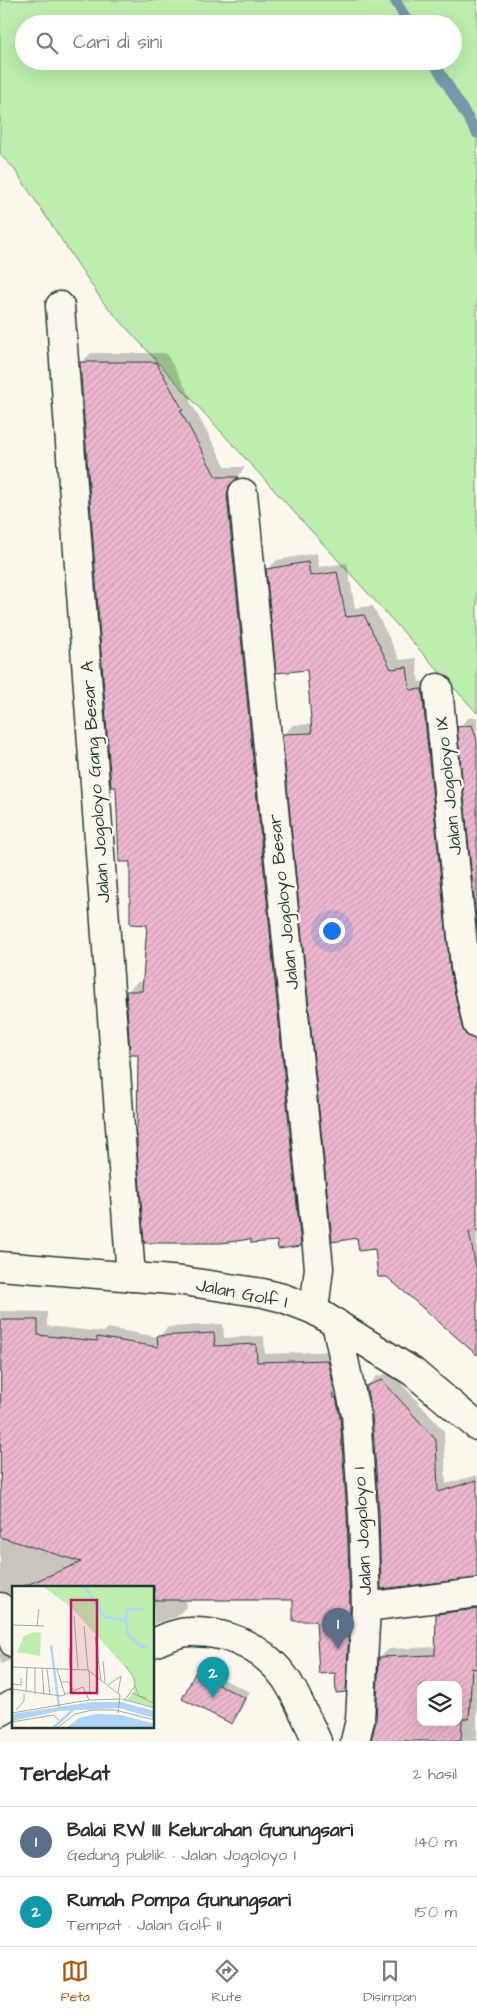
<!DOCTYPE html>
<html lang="id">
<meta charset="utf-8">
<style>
body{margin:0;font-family:"Architects Daughter",sans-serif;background:#f2f2f3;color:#2b2b33}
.controls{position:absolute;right:15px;bottom:15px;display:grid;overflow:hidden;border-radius:10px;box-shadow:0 5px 20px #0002}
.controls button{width:45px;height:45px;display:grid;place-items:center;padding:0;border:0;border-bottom:1px solid #e1e1e2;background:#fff;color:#2b2b33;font:25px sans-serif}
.you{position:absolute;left:331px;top:930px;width:18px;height:18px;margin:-12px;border:4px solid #fff;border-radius:50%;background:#1a73e8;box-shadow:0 0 0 8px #1a73e833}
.badge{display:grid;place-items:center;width:32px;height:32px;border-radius:50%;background:#b45309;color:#fff;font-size:16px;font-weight:700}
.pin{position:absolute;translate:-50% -41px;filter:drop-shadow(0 1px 2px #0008)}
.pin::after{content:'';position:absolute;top:26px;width:18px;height:15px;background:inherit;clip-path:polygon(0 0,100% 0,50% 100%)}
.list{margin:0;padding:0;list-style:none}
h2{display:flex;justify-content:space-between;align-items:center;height:65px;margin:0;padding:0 20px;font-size:21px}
h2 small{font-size:16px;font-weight:400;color:#7c7c81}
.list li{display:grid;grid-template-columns:32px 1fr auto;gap:15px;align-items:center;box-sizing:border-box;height:70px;padding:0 20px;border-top:1px solid #e1e1e2}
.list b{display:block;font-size:19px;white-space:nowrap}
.list p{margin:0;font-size:16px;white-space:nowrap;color:#7c7c81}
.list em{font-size:16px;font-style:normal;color:#7c7c81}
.icon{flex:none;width:28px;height:28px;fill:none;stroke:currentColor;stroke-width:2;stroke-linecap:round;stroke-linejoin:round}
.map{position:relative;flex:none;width:477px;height:1741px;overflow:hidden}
.search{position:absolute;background:#fff;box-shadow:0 5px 20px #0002;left:15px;right:15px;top:15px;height:55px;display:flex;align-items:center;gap:12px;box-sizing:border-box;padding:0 18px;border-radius:28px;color:#7c7c81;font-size:19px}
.sheet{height:205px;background:#fff}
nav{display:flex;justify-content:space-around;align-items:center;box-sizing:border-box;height:70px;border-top:1px solid #e1e1e2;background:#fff;font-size:14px;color:#7c7c81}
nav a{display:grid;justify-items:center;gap:2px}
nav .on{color:#b45309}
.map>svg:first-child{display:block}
.green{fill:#bdeead;stroke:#6e9670;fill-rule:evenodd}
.shadow{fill:#0003;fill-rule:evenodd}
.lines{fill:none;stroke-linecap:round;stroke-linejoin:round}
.stream{stroke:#7598aa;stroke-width:11}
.building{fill:url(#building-hatch);stroke:#1f3d34;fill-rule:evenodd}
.street-casing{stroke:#1f3d34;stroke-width:31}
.secondary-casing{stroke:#1f3d34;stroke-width:31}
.street{stroke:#fbf7ec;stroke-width:28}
.secondary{stroke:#fbf7ec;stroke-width:28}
.labels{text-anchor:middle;stroke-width:5;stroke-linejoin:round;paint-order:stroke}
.street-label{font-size:18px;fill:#1f3d34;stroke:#fbf7ec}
.inset-river{fill:none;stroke:#aed5f8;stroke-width:2.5}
.inset-road{fill:none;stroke:#a3ada2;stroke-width:1}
.view{fill:#c2185b;fill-opacity:0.15;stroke:#c2185b;stroke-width:2.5}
.inset-edge{fill:none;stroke:#1f3d34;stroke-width:2.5}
</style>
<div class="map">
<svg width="477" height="1741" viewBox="0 0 477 1741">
<defs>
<pattern id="building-hatch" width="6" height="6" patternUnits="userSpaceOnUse" patternTransform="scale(1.25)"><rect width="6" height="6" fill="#edb6ce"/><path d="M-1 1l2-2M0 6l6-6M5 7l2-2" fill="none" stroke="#cb9db2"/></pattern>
</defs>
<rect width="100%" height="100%" fill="#fbf7ec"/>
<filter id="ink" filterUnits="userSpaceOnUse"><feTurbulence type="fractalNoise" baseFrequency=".02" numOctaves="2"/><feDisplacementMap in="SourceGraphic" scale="10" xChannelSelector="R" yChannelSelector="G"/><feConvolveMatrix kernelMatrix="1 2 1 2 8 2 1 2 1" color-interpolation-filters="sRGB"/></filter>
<g filter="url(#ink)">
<path class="green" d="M0,0H477V713L103,302L13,167L0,155ZM24,24H453V61H24Z"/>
<path class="shadow" d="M91,353H166L192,399L190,401L226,467H245L239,475L237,484L311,1234L301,1244L252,1238L139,1054L127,992L137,982H144L148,923L131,860L118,786L81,363Z
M317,553L319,567L347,563L355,608L373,606L400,660L416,658L419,682L432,680L477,1027V1347L284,734L293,725L312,724L308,669L267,570L277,560Z
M477,717V916L459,727L468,718Z
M0,1311L47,1312V1326L104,1332L108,1328L158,1337L168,1327L223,1324L224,1338L264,1336L265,1354L337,1351L349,1408L355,1682L345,1691L317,1620L295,1599H185L186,1607L176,1617L154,1624V1587H14V1598L11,1594L0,1591Z
M391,1372L444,1431L446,1484L477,1475V1576L380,1513L373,1414L367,1386L376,1377Z
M477,1602V1741H372L377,1721L380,1657L389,1649L437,1647V1614L446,1606ZM421,1685H458V1722H421Z
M0,1618L14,1646V1659L0,1664Z
M201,1669L250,1692L237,1717L232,1722L196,1674Z"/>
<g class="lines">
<path class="stream" d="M395,0L409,24
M433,61L477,133"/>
</g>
<path class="building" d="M80,362H156L183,410H180L216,477H238L229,486L227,495L301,1246L278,1249L277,1241L251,1243V1239L221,1243H144L137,1147L138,1055H130L126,991H142L147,925L130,924V862H119L116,787H111Z
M308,562L310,576L337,572L346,617L364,615L391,669L407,667L410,690L422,689L450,970L462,1027L466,1035L475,1039L477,1050V1231L469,1232L477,1272V1355L387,1277H378L375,1249L359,1251L357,1238L332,1242L282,734L312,733L307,670L276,673L266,569Z
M472,725L477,740V929L457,727Z
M1,1320H38V1335L97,1341V1337L158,1347L157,1336L214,1333L215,1346L256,1344L257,1362L328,1360L333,1383L334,1398L336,1397L340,1417L347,1515L350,1607L346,1692L336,1693L335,1673L319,1674L316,1621H293V1600H154V1587H22L81,1562L0,1537Z
M382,1380L436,1440L438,1492L477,1480V1578L381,1589L379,1513L372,1414L366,1386Z
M477,1609V1669L472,1668L469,1719H462L461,1741H371L376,1721L379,1657L435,1655L436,1614ZM421,1685H458V1722H421Z
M195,1673L245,1698L232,1724L182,1699Z"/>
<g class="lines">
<defs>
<path id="street" d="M60,306L131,1277
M243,493L319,1268L314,1310
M438,688L465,967L477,1024
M336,1323L356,1415L363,1514L366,1607L360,1720L355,1741
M0,1607L14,1643
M366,1607L477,1593
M154,1643C165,1638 178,1632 190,1632C232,1631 272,1652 292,1689C301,1706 309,1724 317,1741
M0,1712L14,1704"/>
<path id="secondary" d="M0,1266L183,1281L263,1293L283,1298L314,1310L413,1372L477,1426"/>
</defs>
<use href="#street" class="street-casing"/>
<use href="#secondary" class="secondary-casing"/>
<use href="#street" class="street"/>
<use href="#secondary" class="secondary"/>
</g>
</g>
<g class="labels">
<g class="street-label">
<text transform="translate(95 782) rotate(-94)" y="6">Jalan Jogoloyo Gang Besar A</text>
<text transform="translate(448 786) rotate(-96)" y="6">Jalan Jogoloyo IX</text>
<text transform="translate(283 902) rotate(-96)" y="6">Jalan Jogoloyo Besar</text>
<text transform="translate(242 1293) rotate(11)" y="6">Jalan Golf I</text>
<text transform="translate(362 1531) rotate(-93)" y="6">Jalan Jogoloyo I</text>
</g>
</g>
<g transform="translate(12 1586)">
<rect width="142" height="142" fill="#fbf7ec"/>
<path d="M30,0H142V121L115,114L122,105L120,89L60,22ZM22,46L29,47L28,70L5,66L12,50Z" fill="#bdeead"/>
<path d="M80,116H109L142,125V132L107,122L47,125L0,135V128ZM84,128L109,129L143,138L142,142H54L67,132Z" fill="#aed5f8"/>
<path class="inset-river" d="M72,0L93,31L113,34L116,23H132M114,34L116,49L130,61L135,60M39,59L47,121M41,142L63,122"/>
<path class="inset-road" d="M62,30L66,82M0,39L32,40M25,40L27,23M72,40L76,84M83,50L89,94M57,62L58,81M91,75L93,96M114,80L123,94V100M0,81L76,84L108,109L106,127M23,82V108M30,82L32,109M35,82L38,109M45,83L53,109M77,85L78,109M49,96H57L61,104M0,98L9,99V92M96,99L109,90M0,103L49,110L71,101L77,114M14,107L15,82M106,107L109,90M120,107L143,118M110,113L143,122M113,114L123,100L127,110L135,112M4,124L12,115V108M0,127L77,114L109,113M0,136L41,129L47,134M45,142L63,128L80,124H103L143,134"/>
<path class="view" d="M59,14H85V107H59Z"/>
<rect width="142" height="142" class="inset-edge"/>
</g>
</svg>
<div class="controls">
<button><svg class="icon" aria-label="layers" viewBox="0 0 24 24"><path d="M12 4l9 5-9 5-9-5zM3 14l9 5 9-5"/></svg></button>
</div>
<div class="you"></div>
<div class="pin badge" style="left:338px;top:1649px;background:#5c6f8a">1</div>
<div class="pin badge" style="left:213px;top:1698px;background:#0f9aa8">2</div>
<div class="search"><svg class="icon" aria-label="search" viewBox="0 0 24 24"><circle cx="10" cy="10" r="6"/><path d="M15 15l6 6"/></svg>Cari di sini</div>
</div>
<section class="sheet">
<h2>Terdekat<small>2 hasil</small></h2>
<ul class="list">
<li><span class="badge" style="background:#5c6f8a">1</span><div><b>Balai RW III Kelurahan Gunungsari</b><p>Gedung publik · Jalan Jogoloyo I</p></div><em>140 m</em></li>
<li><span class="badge" style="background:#0f9aa8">2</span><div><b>Rumah Pompa Gunungsari</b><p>Tempat · Jalan Golf II</p></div><em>150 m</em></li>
</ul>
</section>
<nav>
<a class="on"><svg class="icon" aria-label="map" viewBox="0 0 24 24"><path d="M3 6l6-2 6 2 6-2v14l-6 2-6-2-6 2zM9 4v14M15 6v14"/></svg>Peta</a>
<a><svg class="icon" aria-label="directions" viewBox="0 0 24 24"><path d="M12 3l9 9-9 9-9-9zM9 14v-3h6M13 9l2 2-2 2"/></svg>Rute</a>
<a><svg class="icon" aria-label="saved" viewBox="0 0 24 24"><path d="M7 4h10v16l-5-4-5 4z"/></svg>Disimpan</a>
</nav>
